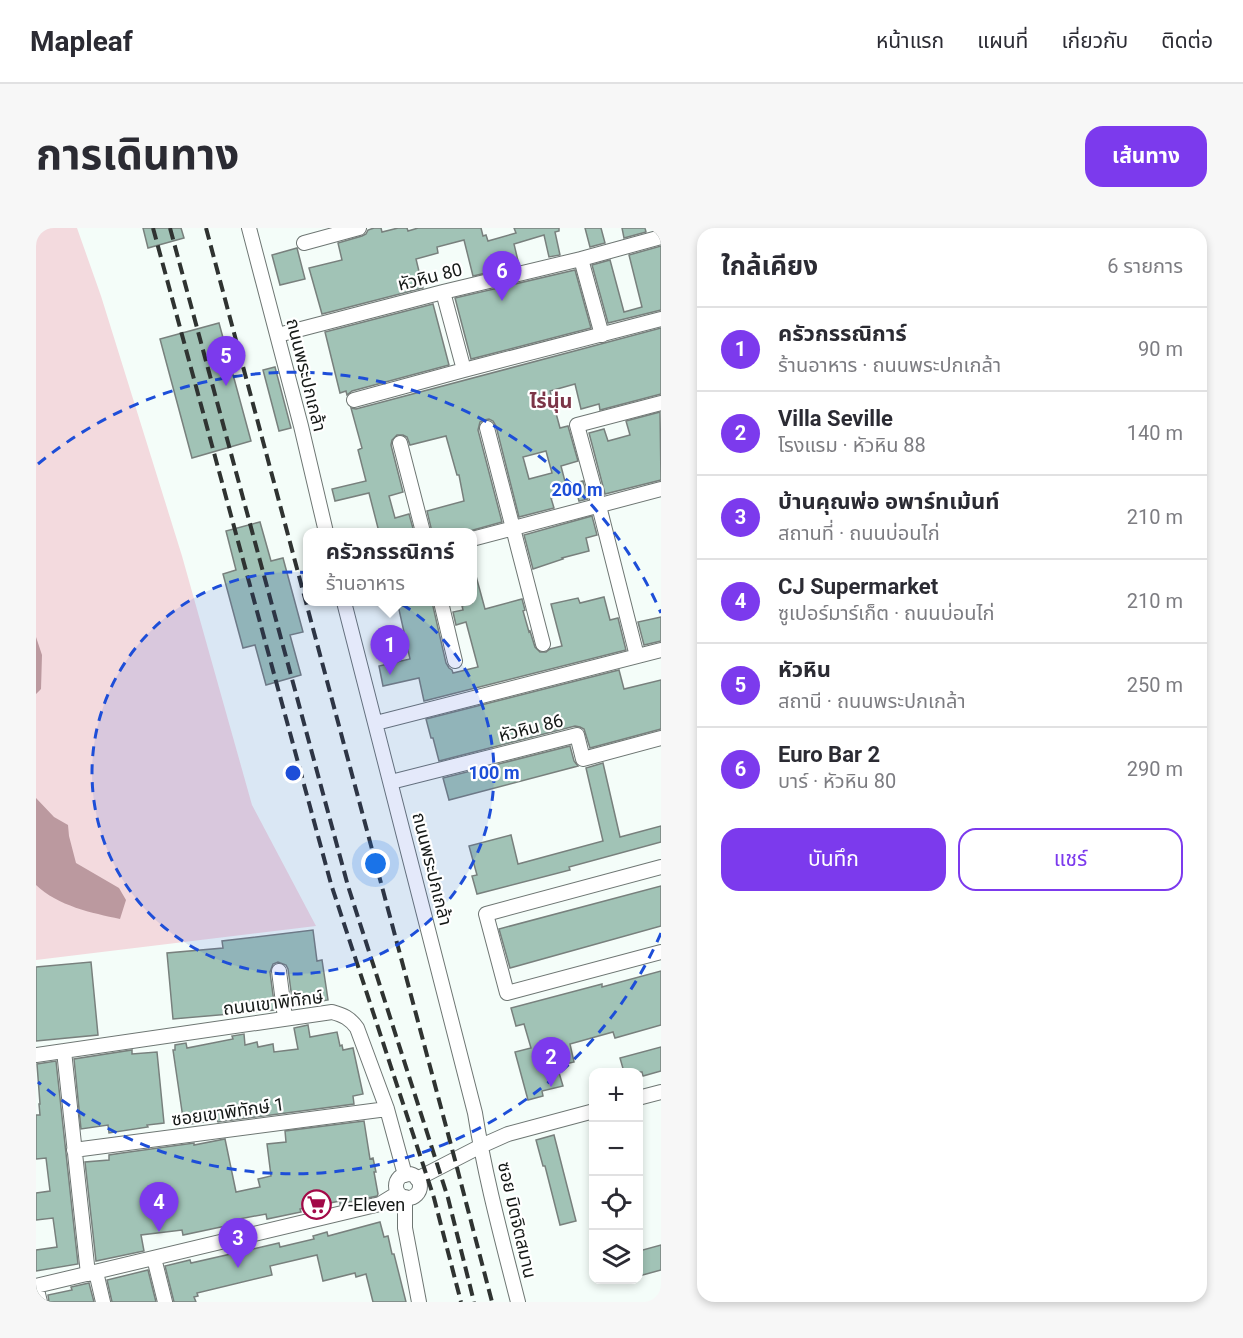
<!DOCTYPE html>
<html lang="th">
<meta charset="utf-8">
<style>
body{margin:0;font-family:Roboto,"Noto Sans Thai",sans-serif;background:#f7f7f7;color:#2b2b33}
.controls{position:absolute;right:18px;bottom:18px;display:grid;overflow:hidden;border-radius:12px;box-shadow:0 3px 9px #0003}
.controls button{width:54px;height:54px;display:grid;place-items:center;padding:0;border:0;border-bottom:2px solid #e1e1e2;background:#fff;color:#2b2b33;font:30px sans-serif}
.you{position:absolute;left:340px;top:636px;width:21px;height:21px;margin:-15px;border:4px solid #fff;border-radius:50%;background:#1a73e8;box-shadow:0 0 0 9px #1a73e833}
.badge{display:grid;place-items:center;width:39px;height:39px;border-radius:50%;background:#7c3aed;color:#fff;font-size:20px;font-weight:700}
.pin{position:absolute;translate:-50% -50px;filter:drop-shadow(0 2px 3px #0008)}
.pin::after{content:'';position:absolute;top:32px;width:21px;height:18px;background:inherit;clip-path:polygon(0 0,100% 0,50% 100%)}
.popup{position:absolute;left:267px;top:300px;width:174px;height:78px;box-sizing:border-box;display:grid;place-content:center;border-radius:12px;background:#fff;filter:drop-shadow(0 2px 4px #0005);font-size:20px;white-space:nowrap;color:#7c7c81}
.popup b{font-size:22px;color:#2b2b33}
.popup::after{content:'';position:absolute;left:50%;top:100%;margin-left:-12px;border:12px solid transparent;border-top-color:#fff}
.list{margin:0;padding:0;list-style:none}
h2{display:flex;justify-content:space-between;align-items:center;height:78px;margin:0;padding:0 24px;font-size:26px}
h2 small{font-size:20px;font-weight:400;color:#7c7c81}
.list li{display:grid;grid-template-columns:39px 1fr auto;gap:18px;align-items:center;box-sizing:border-box;height:84px;padding:0 24px;border-top:2px solid #e1e1e2}
.list b{display:block;font-size:22px;white-space:nowrap}
.list p{margin:0;font-size:20px;white-space:nowrap;color:#7c7c81}
.list em{font-size:20px;font-style:normal;color:#7c7c81}
.actions{display:flex;gap:12px;padding:18px 24px}
.actions a{flex:1;padding:14px 0;border:2px solid #7c3aed;border-radius:18px;text-align:center;font-size:21px;color:#7c3aed}
.actions .main{background:#7c3aed;color:#fff}
.icon{flex:none;width:33px;height:33px;fill:none;stroke:currentColor;stroke-width:2;stroke-linecap:round;stroke-linejoin:round}
.map{position:relative;flex:none;width:625px;height:1074px;overflow:hidden;border-radius:18px}
header{display:flex;align-items:center;gap:36px;box-sizing:border-box;height:84px;padding:0 30px;background:#fff;border-bottom:2px solid #e1e1e2}
header strong{font-size:28px}
nav{display:flex;gap:33px;margin-inline-start:auto;font-size:21px}
.intro{display:flex;align-items:center;justify-content:space-between;box-sizing:border-box;height:144px;padding:0 36px}
h1{margin:0;font-size:42px}
.button{padding:15px 27px;border-radius:18px;background:#7c3aed;color:#fff;font-size:21px;font-weight:700}
main{display:flex;gap:36px;padding:0 36px}
aside{flex:1;background:#fff;border-radius:18px;box-shadow:0 3px 9px #0003}
.map>svg:first-child{display:block}
.green{fill:#f3dade}
.water{fill:#bb999f}
.building{fill:#a1c3b6;stroke:#78807d;stroke-width:1.5;fill-rule:evenodd}
.lines{fill:none;stroke-linecap:round;stroke-linejoin:round}
.minor-casing{stroke:#6e7673;stroke-width:16}
.minor{stroke:#fff;stroke-width:14}
.rail{stroke:#2f3331;stroke-width:4;stroke-dasharray:12 6;stroke-linecap:butt}
.ring{fill:none;stroke:#1d4ed8;stroke-width:3;stroke-dasharray:10 8}
.labels{text-anchor:middle;stroke-width:4.5;stroke-linejoin:round;paint-order:stroke}
.street-label{font-size:18px;fill:#151917;stroke:#fff}
.poi-label{font-size:18px;fill:#151917;stroke:#fff;text-anchor:start}
.neighbourhood-label{font-size:20px;font-weight:bold;fill:#7c3547;stroke:#fff}
.centre{fill:#1d4ed8;stroke:#fff;stroke-width:3}
.ring-label{font-size:18px;text-anchor:middle;font-weight:bold;fill:#1d4ed8;stroke:#fff;stroke-width:4.5;stroke-linejoin:round;paint-order:stroke}
</style>
<header>
<strong>Mapleaf</strong>
<nav><a>หน้าแรก</a><a>แผนที่</a><a>เกี่ยวกับ</a><a>ติดต่อ</a></nav>
</header>
<div class="intro"><h1>การเดินทาง</h1><a class="button">เส้นทาง</a></div>
<main>
<div class="map">
<svg width="625" height="1074" viewBox="0 0 625 1074">
<rect width="100%" height="100%" fill="#f4fdf9"/>
<path class="green" d="M0,0H41L65,68L146,328L216,577L280,698L0,732Z"/>
<path class="water" d="M0,409L6,427L5,461L0,466Z
M0,570L18,589L32,597L33,608L40,635L83,660L90,672L84,691C56,685 22,678 0,657Z"/>
<path class="building" d="M107,0H145L148,10L112,20Z
M338,0H345L346,4L362,0H371L372,3L382,0H445L447,8L450,7L452,13L480,5L478,0H523V3L519,4L524,27L513,29L508,7L478,16L483,37L437,48L428,12L401,19L402,25L380,31L387,60L286,86L273,40L306,32L302,15L326,8L330,6L332,2Z
M549,0H565L569,15L554,19Z
M586,0H609L610,4L588,10Z
M625,18V82L572,95L556,37L574,32L588,84L606,79L593,27Z
M261,20L269,51L244,57L236,27Z
M539,42L555,100L435,131L419,70Z
M397,76L413,137L316,163L311,167L310,163L304,165L289,104Z
M183,95L215,213L156,230L124,111Z
M625,100V166L564,182L563,176L545,181L539,156L514,163L524,200L532,198L542,233L525,238L532,265L515,270L518,280L483,289L460,198L457,193L453,191L448,192L444,194L442,202L466,294L430,304H396L391,283L428,273L423,247H421L410,208L374,217L371,209L367,207H361L356,212L355,217L367,264L353,268L359,290L373,286L378,304H343L333,265L299,273L296,261L330,253L322,222L326,220L315,180L320,181ZM510,223L516,245L493,251L487,229Z
M239,139L255,200L243,203L227,142Z
M624,184L625,252L569,266L553,205L568,201L572,213L594,207L590,193Z
M547,253L552,271L543,273L538,255Z
M556,288L561,307L550,310L553,323L526,330L527,331L497,341L488,307Z
M224,294L235,333L247,330L267,404L254,407L265,447L230,457L219,417L207,420L187,346L200,342L190,303Z
M436,348H440L449,381L486,371L489,382L487,383L493,404L494,403L499,419L504,424H510L514,421L526,418L515,376L542,370L544,375L568,369L574,392L582,390L590,422L388,473L383,450L347,458L343,438L374,431L362,377L374,374H396L410,435L413,440L416,442L417,445L442,439L430,394L420,397L417,384L427,382L426,378L436,375Z
M625,389V413L608,417L602,394Z
M583,442L588,461L625,452V501L554,520L548,501L544,499L539,498L403,533L397,510H395L390,491Z
M534,518L538,533L542,538L413,572L407,550Z
M567,535L584,609L625,598V614L533,639L534,642L441,666L436,648L441,647L433,618L475,607L482,636L567,613L550,540Z
M625,658V698L474,740L463,701Z
M277,702L281,733L286,732L292,772L257,778L252,741L250,737L242,734L237,736L234,744L239,782L137,791L131,725L187,720L186,713Z
M55,734L62,807L0,813V739Z
M625,743V797L579,810L577,804L534,816L538,834L521,838L527,858L506,863L507,868L492,872L479,824L495,820L488,796L480,798L475,780L566,756V759Z
M272,797L274,809L301,804L304,818L306,817L307,822L317,820L327,866L317,868L318,876L182,894L181,892L148,897L137,822H139V817L150,815L151,820L197,811L196,808L208,806L209,817L221,814L222,819L237,816L238,824L262,821L258,800Z
M625,819V843L607,848L606,844H588L584,830Z
M96,822V826L121,824L128,895L111,897L112,899L73,905L72,897L45,901L38,831Z
M20,833L42,1036L0,1043V1022L21,1019L17,990L0,992V965L14,963L10,930L0,931V887H4L3,876H4L1,836Z
M328,893L334,931L337,930L340,944H338L342,966L341,968L304,976V973L264,981L265,984L231,991L230,986L203,991L204,995L147,1007L146,1002L105,1007L108,1023L60,1033L49,934L73,932V927L86,925L158,915V917L189,911L200,964L224,959L222,951L235,948L231,916L250,914L249,903Z
M518,907L540,993L524,997L509,938H507L500,912Z
M344,994L348,1009L352,1008L356,1026H358L370,1074H337L330,1046L320,1049L319,1045L287,1053L281,1027L234,1038L236,1047L161,1065L162,1068L158,1069L160,1074H138L129,1038L154,1032L155,1035L243,1015L244,1019L278,1011L277,1008L291,1004L292,1008Z
M625,1017V1042L603,1048V1023Z
M112,1042L120,1074H76L71,1052Z
M53,1055L58,1074H13L12,1067L36,1062L35,1059Z"/>
<g class="lines">
<defs>
<path id="minor" d="M213,0L265,198L290,304
M268,15L323,0
M545,31L566,107
M407,64L428,142
M242,107L407,64L545,31L625,9
M318,172L428,142L625,91
M451,200L507,416
M364,215L387,304
M436,311L625,261
M308,374L439,885C449,949 466,1011 482,1074
M405,374L419,433
M601,428L563,278L541,197L625,175
M340,495L625,422
M355,554L541,507L547,531L625,510
M625,639L450,686L471,765L625,724
M243,743L249,790
M28,823L52,1046
M0,827L296,784C307,787 314,790 321,800L351,881L369,947
M602,870L625,864
M38,922L351,881
M360 958a12 12 0 1 1 24 0a12 12 0 1 1-24 0Z
M381,951L445,918L472,906L558,883
M369,969V1000L383,1074
M118,1030L129,1074
M60,1044L67,1074
M0,1058L344,976L362,965
M0,1058L4,1074"/>
</defs>
<use href="#minor" class="minor-casing"/>
<use href="#minor" class="minor"/>
<path class="rail" d="M117,0L295,656L398,970L425,1074
M134,0L312,658L412,970L438,1074
M170,0L419,932L456,1074"/>
</g>
<circle cx="257" cy="545" r="201" fill="#1d4ed8" fill-opacity=".12"/>
<g class="ring">
<circle cx="257" cy="545" r="201"/>
<path d="M625 705A401 401 0 0 1 2 854M2 236A401 401 0 0 1 625 385"/>
</g>
<defs>
<symbol id="supermarket-ring" viewBox="-11 -11 22 22"><circle r="9.5" fill="#fff" stroke="#a20947" stroke-width="1.5"/><path d="M-6-5.5h2.5l.6 2H6L4.5 2H-2.5L-4.4-4H-6ZM-1.5 3.2a1.3 1.3 0 1 0 .1 0ZM3 3.2a1.3 1.3 0 1 0 .1 0Z" fill="#a20947"/></symbol>
</defs>
<g fill-rule="evenodd">
<use href="#supermarket-ring" x="264" y="960" width="33" height="33"/>
</g>
<g class="labels">
<g class="street-label">
<text transform="translate(394 49) rotate(-14)" y="6">หัวหิน 80</text>
<text transform="translate(270 147) rotate(76)" y="6">ถนนพระปกเกล้า</text>
<text transform="translate(495 500) rotate(-14)" y="6">หัวหิน 86</text>
<text transform="translate(396 641) rotate(76)" y="6">ถนนพระปกเกล้า</text>
<text transform="translate(237 775) rotate(-7)" y="6">ถนนเขาพิทักษ์</text>
<text transform="translate(192 884) rotate(-8)" y="6">ซอยเขาพิทักษ์ 1</text>
<text transform="translate(481 992) rotate(77)" y="6">ซอย มิตจิตสมาน</text>
</g>
<g class="poi-label">
<text x="302" y="983">7-Eleven</text>
</g>
<g class="neighbourhood-label">
<text x="515" y="180">ไร่นุ่น</text>
</g>
</g>
<circle cx="257" cy="545" r="9" class="centre"/>
<g class="ring-label">
<text x="541" y="268">200 m</text>
<text x="458" y="551">100 m</text>
</g>
</svg>
<div class="controls">
<button>+</button>
<button>−</button>
<button><svg class="icon" aria-label="locate" viewBox="0 0 24 24"><circle cx="12" cy="12" r="6"/><path d="M12 2v4M12 18v4M2 12h4M18 12h4"/></svg></button>
<button><svg class="icon" aria-label="layers" viewBox="0 0 24 24"><path d="M12 4l9 5-9 5-9-5zM3 14l9 5 9-5"/></svg></button>
</div>
<div class="you"></div>
<div class="pin badge" style="left:354px;top:447px">1</div>
<div class="popup"><b>ครัวกรรณิการ์</b>ร้านอาหาร</div>
<div class="pin badge" style="left:515px;top:859px">2</div>
<div class="pin badge" style="left:202px;top:1040px">3</div>
<div class="pin badge" style="left:123px;top:1004px">4</div>
<div class="pin badge" style="left:190px;top:158px">5</div>
<div class="pin badge" style="left:466px;top:73px">6</div>
</div>
<aside>
<h2>ใกล้เคียง<small>6 รายการ</small></h2>
<ul class="list">
<li><span class="badge">1</span><div><b>ครัวกรรณิการ์</b><p>ร้านอาหาร · ถนนพระปกเกล้า</p></div><em>90 m</em></li>
<li><span class="badge">2</span><div><b>Villa Seville</b><p>โรงแรม · หัวหิน 88</p></div><em>140 m</em></li>
<li><span class="badge">3</span><div><b>บ้านคุณพ่อ อพาร์ทเม้นท์</b><p>สถานที่ · ถนนบ่อนไก่</p></div><em>210 m</em></li>
<li><span class="badge">4</span><div><b>CJ Supermarket</b><p>ซูเปอร์มาร์เก็ต · ถนนบ่อนไก่</p></div><em>210 m</em></li>
<li><span class="badge">5</span><div><b>หัวหิน</b><p>สถานี · ถนนพระปกเกล้า</p></div><em>250 m</em></li>
<li><span class="badge">6</span><div><b>Euro Bar 2</b><p>บาร์ · หัวหิน 80</p></div><em>290 m</em></li>
</ul>
<div class="actions"><a class="main">บันทึก</a><a>แชร์</a></div>
</aside>
</main>
